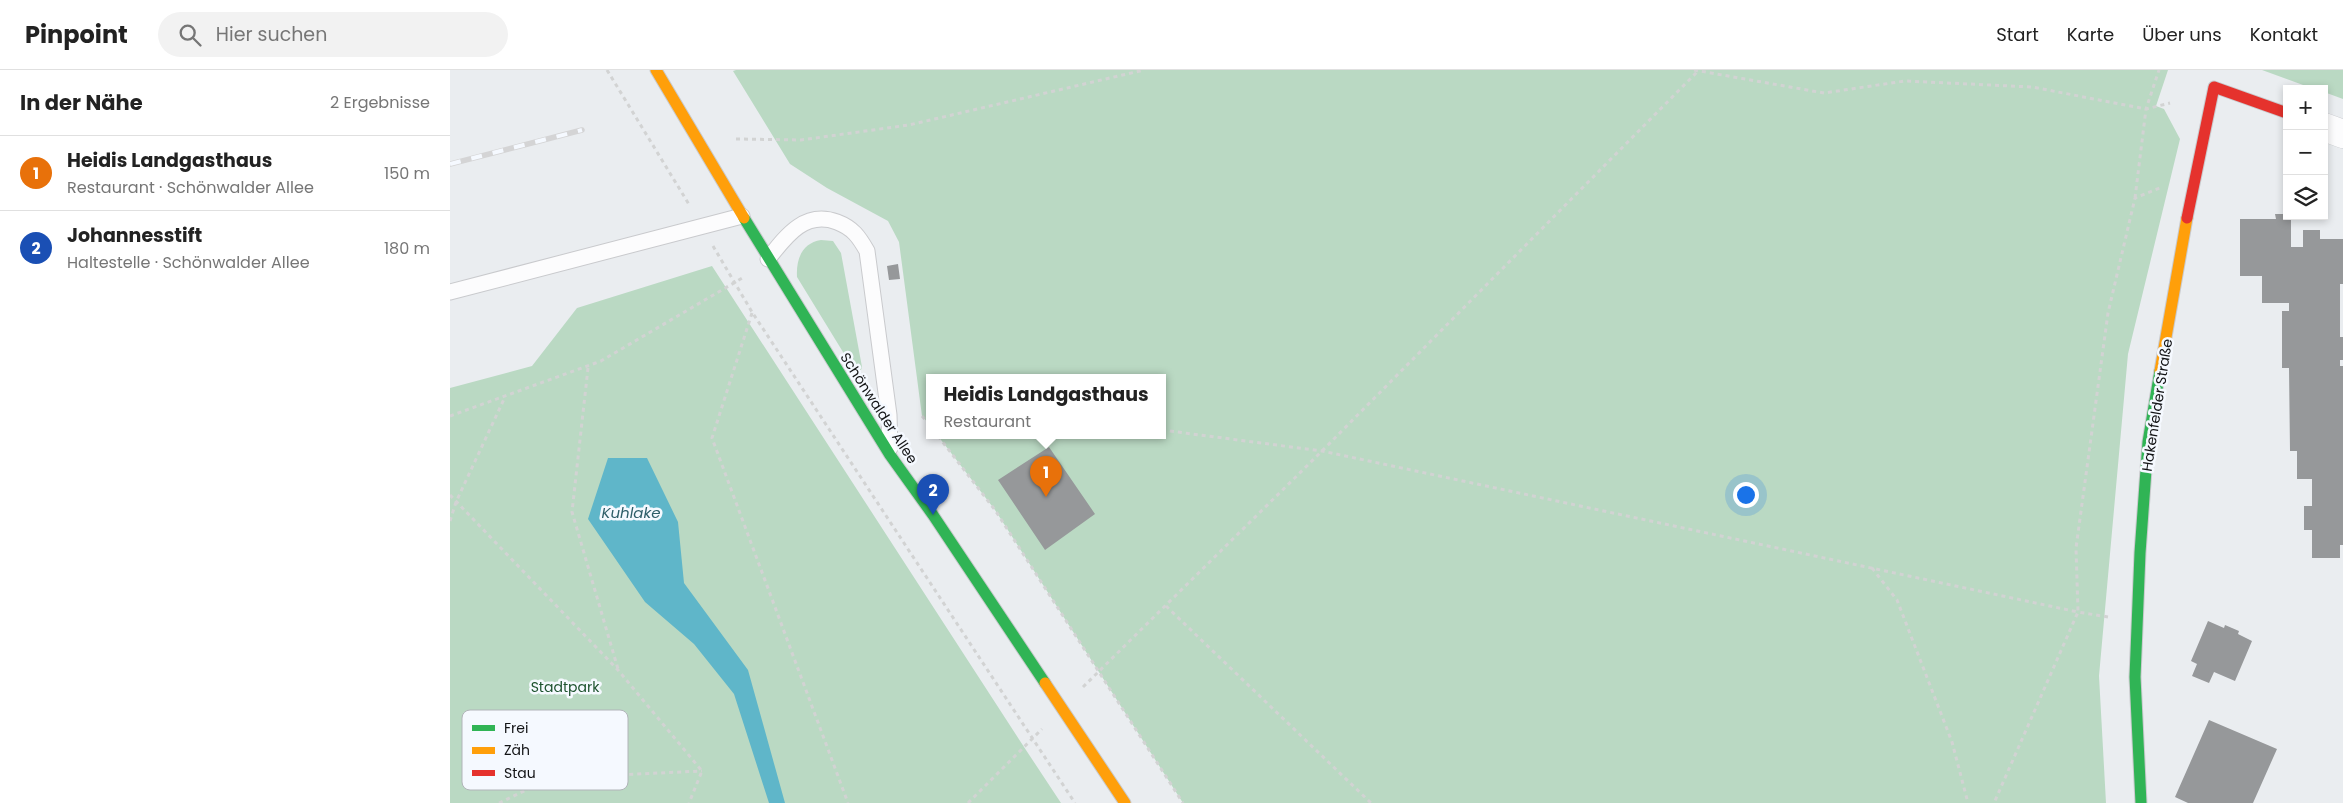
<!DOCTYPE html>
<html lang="de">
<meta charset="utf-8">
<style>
body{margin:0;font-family:Poppins,sans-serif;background:#f2f2f2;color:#222}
.controls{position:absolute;right:15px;top:15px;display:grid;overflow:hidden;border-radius:0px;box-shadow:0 2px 8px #0003}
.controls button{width:45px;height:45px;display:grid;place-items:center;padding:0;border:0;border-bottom:1px solid #e0e0e0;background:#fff;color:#222;font:25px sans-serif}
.you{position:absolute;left:1295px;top:424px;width:18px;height:18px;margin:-12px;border:4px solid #fff;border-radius:50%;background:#1a73e8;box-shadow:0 0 0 8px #1a73e833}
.badge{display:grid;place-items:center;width:32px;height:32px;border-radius:50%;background:#5e5f62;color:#fff;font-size:16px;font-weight:700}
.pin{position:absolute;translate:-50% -41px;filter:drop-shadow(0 1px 2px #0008)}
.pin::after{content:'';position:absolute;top:26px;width:18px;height:15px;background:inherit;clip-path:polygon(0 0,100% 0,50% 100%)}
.popup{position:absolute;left:476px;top:304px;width:240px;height:65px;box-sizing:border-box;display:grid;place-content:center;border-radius:0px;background:#fff;filter:drop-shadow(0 1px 4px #0005);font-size:16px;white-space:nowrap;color:#767676}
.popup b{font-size:19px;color:#222}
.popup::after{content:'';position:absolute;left:50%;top:100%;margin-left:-10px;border:10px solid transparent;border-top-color:#fff}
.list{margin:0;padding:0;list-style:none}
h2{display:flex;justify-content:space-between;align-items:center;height:65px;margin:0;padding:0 20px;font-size:21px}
h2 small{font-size:16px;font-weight:400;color:#767676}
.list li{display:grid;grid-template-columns:32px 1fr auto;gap:15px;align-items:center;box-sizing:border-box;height:75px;padding:0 20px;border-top:1px solid #e0e0e0}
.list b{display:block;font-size:19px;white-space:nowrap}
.list p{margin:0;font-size:16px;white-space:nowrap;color:#767676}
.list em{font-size:16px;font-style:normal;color:#767676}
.icon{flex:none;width:28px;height:28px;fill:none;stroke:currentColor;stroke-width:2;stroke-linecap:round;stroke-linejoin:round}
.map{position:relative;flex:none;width:1893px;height:733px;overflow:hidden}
header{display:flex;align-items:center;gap:30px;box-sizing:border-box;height:70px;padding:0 25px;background:#fff;border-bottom:1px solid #e0e0e0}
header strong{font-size:24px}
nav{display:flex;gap:28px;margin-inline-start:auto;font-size:18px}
.search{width:350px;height:45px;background:#f2f2f2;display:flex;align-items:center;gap:12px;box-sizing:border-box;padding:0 18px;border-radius:28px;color:#767676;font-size:19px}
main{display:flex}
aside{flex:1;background:#fff}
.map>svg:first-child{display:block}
.green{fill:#bad9c3}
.water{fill:#5fb6c9}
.building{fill:#96989a}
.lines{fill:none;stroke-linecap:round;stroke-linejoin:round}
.lane-casing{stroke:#c9cacd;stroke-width:17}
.street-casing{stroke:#c9cacd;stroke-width:29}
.fast-casing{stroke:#c9cacd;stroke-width:13}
.slow-casing{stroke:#c9cacd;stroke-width:13}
.jam-casing{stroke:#c9cacd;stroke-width:13}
.path{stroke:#d2d3d3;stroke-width:3;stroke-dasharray:4 4;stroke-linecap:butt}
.lane{stroke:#fcfcfd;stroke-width:15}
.street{stroke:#fcfcfd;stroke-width:28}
.fast{stroke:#30b455;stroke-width:11}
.slow{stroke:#ff9f0a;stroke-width:11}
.jam{stroke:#e5322d;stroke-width:11}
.rail-casing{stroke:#d4d4d5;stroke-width:5.5}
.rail{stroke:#f5f9ff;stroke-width:4;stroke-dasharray:11;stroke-linecap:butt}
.labels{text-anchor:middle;stroke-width:5;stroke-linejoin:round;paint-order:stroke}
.street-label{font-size:14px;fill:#121315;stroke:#f5f9ff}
.park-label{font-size:14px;fill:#1e532f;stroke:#f5f9ff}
.water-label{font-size:15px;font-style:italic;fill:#2d5d68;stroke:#f5f9ff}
.key{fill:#f5f9ff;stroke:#b1b4b9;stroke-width:1}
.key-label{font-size:14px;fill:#121315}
</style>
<header>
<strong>Pinpoint</strong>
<div class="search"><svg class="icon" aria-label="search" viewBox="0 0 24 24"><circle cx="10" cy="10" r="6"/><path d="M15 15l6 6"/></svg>Hier suchen</div>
<nav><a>Start</a><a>Karte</a><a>Über uns</a><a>Kontakt</a></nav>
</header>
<main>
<aside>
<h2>In der Nähe<small>2 Ergebnisse</small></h2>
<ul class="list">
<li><span class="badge" style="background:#e8710a">1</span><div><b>Heidis Landgasthaus</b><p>Restaurant · Schönwalder Allee</p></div><em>150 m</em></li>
<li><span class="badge" style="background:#1a4fb4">2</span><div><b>Johannesstift</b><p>Haltestelle · Schönwalder Allee</p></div><em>180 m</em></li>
</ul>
</aside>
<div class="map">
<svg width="1893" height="733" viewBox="0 0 1893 733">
<rect width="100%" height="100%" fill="#eaedf0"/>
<path class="green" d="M286,0H1718L1706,36L1714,39L1730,69L1678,284L1649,606L1656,733H733L545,440L488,366H712V308H480V355L472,346L449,172L438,151L377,118L340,94L283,1Z
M1812,0H1893V29L1874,22V19H1864Z
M371,170L383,171L391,183L412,297L411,300H404L347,207C346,189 352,173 371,170Z
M262,196L574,677L611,733H0V318L82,296L127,238Z"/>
<path class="water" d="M158,388H197L228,452L234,513L298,600L335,733H319L284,624L244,574L195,532L138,449Z"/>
<path class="building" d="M1825,144H1837V146H1841V177H1853V160H1870V169H1893V214H1890V267H1893V290H1890V296H1893V475H1890V488H1862V460H1854V436H1862V409H1847V381H1840L1839,298H1832V241H1839V233H1812V206H1790V149H1826Z
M448,194L450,209L439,210L437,196Z
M599,377L645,444L595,480L548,410Z
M1758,551L1774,558L1775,555L1789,561L1788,564L1802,571L1785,611L1764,602L1759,613L1742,606L1747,594L1741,591Z
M1759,650L1827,679L1803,733H1738L1725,727Z"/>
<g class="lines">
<defs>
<path id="lane" d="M318,189C336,166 355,140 387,152C403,158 409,167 417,181L439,345L440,378
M0,222L292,146"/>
<path id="street" d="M1874,57L1893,64"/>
<path id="fast" d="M294,148L440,385L483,445L595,613
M1691,733L1685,607L1690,483L1698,372L1710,301"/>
<path id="slow" d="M206,0L294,148
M1710,301L1737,148
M595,613L675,733"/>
<path id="jam" d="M1737,148L1764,17L1837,43"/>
</defs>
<use href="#lane" class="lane-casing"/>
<use href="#street" class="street-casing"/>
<use href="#fast" class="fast-casing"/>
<use href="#slow" class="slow-casing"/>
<use href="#jam" class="jam-casing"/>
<path class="path" d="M157,0L240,136
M1244,0L1374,23L1455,11L1582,17L1696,39L1720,33
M286,69L351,70L459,55L694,0
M1685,128L1696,39L1709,0
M263,176L302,242L625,733
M302,243L262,368L398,733
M138,298L122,442L168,599
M0,346L151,291L294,207
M472,346L480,355
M712,360L872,381L1628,542L1544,733
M488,366L545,440L733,733
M0,425L168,600L252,701L239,733
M0,451L6,432L55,327
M1422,498L1447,530L1502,672L1518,733
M716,536L921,733
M1658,547L1628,542L1626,478L1658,243L1685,128L1712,117
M633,617L872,381L1249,0
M49,733L101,708L252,701
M518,733L592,659"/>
<use href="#lane" class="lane"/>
<use href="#street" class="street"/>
<use href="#fast" class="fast"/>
<use href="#slow" class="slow"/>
<use href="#jam" class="jam"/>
<defs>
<path id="rail" d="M0,94L132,60"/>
</defs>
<use href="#rail" class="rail-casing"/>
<use href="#rail" class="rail"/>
</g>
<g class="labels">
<g class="street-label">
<text transform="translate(1707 335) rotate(-81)" y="5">Hakenfelder Straße</text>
<text transform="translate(429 338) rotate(57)" y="5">Schönwalder Allee</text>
</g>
<g class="park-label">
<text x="115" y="622">Stadtpark</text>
</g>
<g class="water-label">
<text x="181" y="448">Kuhlake</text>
</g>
</g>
<rect x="12" y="640" width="166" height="80" rx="8" class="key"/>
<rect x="22" y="655" width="23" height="6" fill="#30b455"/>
<rect x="22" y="677" width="23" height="7" fill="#ff9f0a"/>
<rect x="22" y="700" width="23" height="6" fill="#e5322d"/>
<g class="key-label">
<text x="54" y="663">Frei</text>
<text x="54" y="685">Zäh</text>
<text x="54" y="708">Stau</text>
</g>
</svg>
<div class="controls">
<button>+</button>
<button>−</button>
<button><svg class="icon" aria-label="layers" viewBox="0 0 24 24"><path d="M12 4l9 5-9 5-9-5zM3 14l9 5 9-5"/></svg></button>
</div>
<div class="you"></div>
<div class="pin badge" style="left:596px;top:427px;background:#e8710a">1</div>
<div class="popup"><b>Heidis Landgasthaus</b>Restaurant</div>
<div class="pin badge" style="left:483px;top:445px;background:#1a4fb4">2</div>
</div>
</main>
